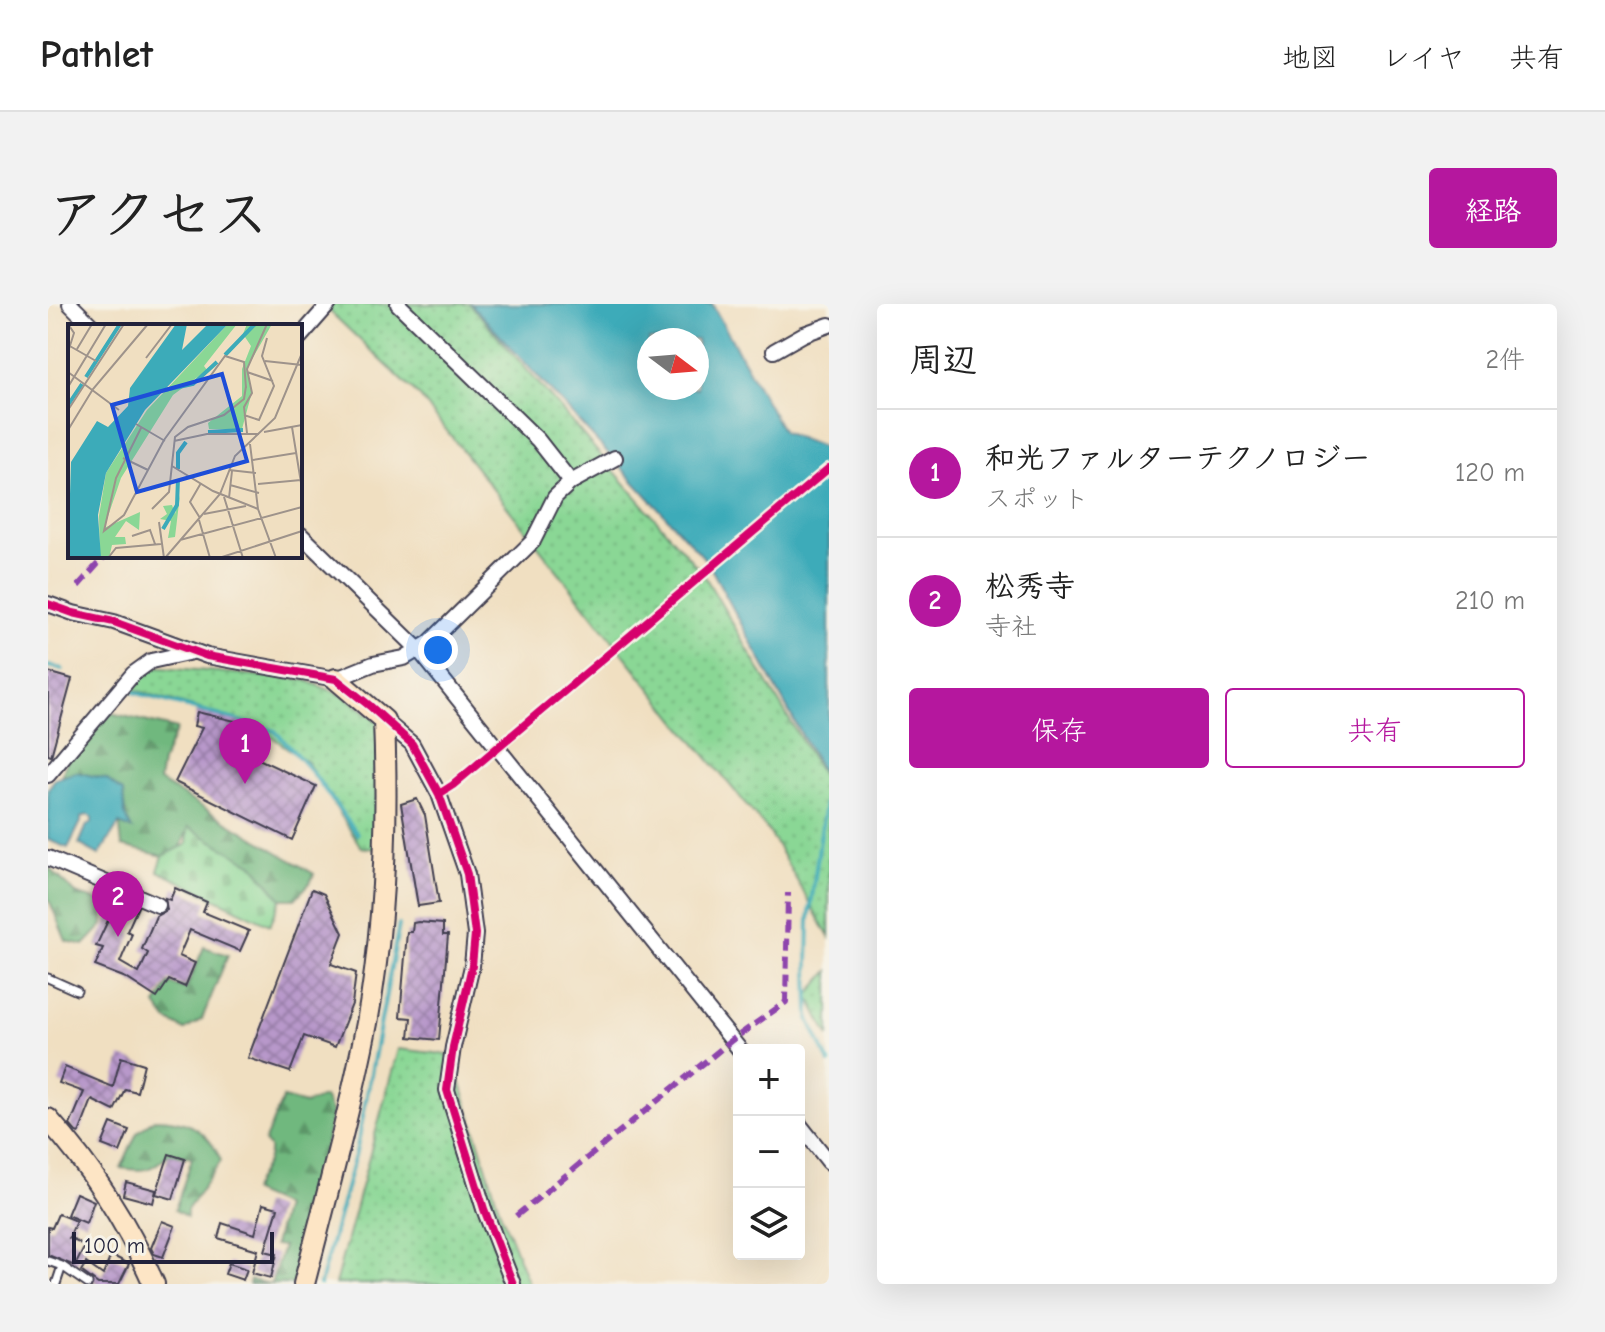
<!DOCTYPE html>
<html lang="ja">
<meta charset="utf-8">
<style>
body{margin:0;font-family:"Comic Neue","Klee One",sans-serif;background:#f2f2f2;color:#222}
.controls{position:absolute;right:24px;bottom:24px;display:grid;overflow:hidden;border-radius:8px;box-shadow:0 8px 32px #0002}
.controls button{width:72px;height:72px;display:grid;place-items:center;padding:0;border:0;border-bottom:2px solid #e0e0e0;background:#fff;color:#222;font:40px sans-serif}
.compass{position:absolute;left:589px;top:24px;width:72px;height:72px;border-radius:50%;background:#fff;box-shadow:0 8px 32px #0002;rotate:106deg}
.scale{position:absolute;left:24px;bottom:20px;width:202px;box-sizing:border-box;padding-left:8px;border:4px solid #22223b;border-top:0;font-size:22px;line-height:28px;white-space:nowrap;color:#22223b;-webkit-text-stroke:6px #f7f3e8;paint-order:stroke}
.you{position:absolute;left:390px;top:346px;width:28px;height:28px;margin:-20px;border:6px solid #fff;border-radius:50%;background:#1a73e8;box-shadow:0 0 0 12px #1a73e833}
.badge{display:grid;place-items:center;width:52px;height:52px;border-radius:50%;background:#b5179e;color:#fff;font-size:26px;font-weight:700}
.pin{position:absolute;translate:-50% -66px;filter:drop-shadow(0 2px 4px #0008)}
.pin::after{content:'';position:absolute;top:42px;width:28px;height:24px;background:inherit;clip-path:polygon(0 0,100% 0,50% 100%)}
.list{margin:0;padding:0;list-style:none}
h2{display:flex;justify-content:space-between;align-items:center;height:104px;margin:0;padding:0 32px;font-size:34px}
h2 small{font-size:26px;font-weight:400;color:#767676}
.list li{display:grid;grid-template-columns:52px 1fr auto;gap:24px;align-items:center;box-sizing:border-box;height:128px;padding:0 32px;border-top:2px solid #e0e0e0}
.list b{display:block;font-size:30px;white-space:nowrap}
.list p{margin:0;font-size:26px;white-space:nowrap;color:#767676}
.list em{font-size:26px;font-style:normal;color:#767676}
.actions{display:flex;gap:16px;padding:24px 32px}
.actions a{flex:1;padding:18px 0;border:2px solid #b5179e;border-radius:8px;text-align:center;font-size:28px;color:#b5179e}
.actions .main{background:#b5179e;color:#fff}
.icon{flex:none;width:44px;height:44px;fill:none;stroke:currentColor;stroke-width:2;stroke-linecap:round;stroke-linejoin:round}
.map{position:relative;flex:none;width:781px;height:980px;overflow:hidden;border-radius:8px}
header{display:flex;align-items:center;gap:48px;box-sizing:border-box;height:112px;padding:0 40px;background:#fff;border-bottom:2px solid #e0e0e0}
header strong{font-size:38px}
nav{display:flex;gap:44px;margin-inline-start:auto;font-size:28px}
.intro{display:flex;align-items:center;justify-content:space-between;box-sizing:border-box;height:192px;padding:0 48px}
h1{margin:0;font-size:56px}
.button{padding:20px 36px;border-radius:8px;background:#b5179e;color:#fff;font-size:28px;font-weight:700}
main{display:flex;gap:48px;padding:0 48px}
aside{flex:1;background:#fff;border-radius:8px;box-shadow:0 8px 32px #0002}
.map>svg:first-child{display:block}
.grass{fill:url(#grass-dots);stroke:#567c68;stroke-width:2}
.forest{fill:url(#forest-firs);stroke:#486d5c;stroke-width:2}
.cemetery{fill:url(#cemetery-stones);stroke:#567c68;stroke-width:2}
.water{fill:#3cabb9;stroke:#2f667a;stroke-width:2;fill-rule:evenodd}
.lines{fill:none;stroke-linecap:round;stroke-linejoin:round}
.stream{stroke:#3cabb9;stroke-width:4}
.building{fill:url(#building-cross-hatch)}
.lane-casing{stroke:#413e4f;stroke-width:11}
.street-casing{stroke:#413e4f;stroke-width:18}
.secondary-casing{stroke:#413e4f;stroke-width:24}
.lane{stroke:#fff;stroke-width:7}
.street{stroke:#fff;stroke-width:14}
.secondary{stroke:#fde5c5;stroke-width:20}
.quiet{stroke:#8e44ad;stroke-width:6;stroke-dasharray:12 6;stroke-linecap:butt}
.cycleway-casing{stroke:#f7f3e8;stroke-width:13}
.cycleway{stroke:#d6006c;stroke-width:8}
.inset-river{fill:none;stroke:#3cabb9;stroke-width:4}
.inset-road{fill:none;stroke:#9e938b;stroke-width:2}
.view{fill:#1d4ed8;fill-opacity:0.15;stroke:#1d4ed8;stroke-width:4}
.inset-edge{fill:none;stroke:#22223b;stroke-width:4}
</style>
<header>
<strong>Pathlet</strong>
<nav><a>地図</a><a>レイヤ</a><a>共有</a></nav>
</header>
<div class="intro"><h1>アクセス</h1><a class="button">経路</a></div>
<main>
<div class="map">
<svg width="781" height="980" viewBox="0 0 781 980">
<defs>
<pattern id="grass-dots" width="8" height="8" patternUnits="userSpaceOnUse" patternTransform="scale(2)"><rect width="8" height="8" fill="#8ad795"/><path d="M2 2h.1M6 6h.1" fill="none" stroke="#77b881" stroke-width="1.8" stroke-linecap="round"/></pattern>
<pattern id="forest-firs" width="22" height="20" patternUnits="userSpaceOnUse" patternTransform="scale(2)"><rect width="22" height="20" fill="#6fb87e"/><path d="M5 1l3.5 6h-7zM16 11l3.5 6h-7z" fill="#5b9568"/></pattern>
<pattern id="cemetery-stones" width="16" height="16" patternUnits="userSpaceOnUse" patternTransform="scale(2)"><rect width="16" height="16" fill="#8ad795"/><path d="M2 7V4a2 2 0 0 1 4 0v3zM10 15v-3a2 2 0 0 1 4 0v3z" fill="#77b881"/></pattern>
<pattern id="building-cross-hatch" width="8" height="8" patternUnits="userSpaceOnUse" patternTransform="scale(2)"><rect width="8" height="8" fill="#b898ca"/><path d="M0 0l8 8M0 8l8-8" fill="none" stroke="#957ca5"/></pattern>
</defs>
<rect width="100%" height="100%" fill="#f7f3e8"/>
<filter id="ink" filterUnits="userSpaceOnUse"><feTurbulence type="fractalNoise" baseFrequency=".0125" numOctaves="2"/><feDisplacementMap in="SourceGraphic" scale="16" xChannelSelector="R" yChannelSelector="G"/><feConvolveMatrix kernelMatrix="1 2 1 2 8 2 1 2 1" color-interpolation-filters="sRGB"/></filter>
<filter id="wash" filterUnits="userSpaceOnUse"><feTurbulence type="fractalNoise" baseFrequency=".006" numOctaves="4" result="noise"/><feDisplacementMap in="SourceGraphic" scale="32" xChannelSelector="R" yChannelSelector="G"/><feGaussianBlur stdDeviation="1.8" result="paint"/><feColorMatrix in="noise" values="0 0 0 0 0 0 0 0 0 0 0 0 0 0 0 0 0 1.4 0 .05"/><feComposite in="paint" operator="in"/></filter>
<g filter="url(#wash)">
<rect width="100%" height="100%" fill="#f0dfc1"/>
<path class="grass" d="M274,0H422L656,271L781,483V633L722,529L627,415L372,93Z
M105,362L257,376L296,392L330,417L327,545L313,543L259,458L207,421L80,384Z
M781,667V733L760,691Z
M350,745L404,751L452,907L481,980H287Z"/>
<path class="forest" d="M59,408L129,425L114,458L111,477L266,570L262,579L247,595H233L205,561L141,524L132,544L115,552L74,542L69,497L30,475L14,471L22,448Z
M0,563L30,591L55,598V621L36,641L18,637L0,593Z
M156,643L180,651L154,715L137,726L119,716L108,701L121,679L138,685Z
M276,793L284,809L261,924L246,980H201L202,976L223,980L235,942L226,941L236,902L204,888C208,871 223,861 221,843L216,838L235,794L257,800Z
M106,815C139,815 160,825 173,857L139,906V913L127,906L144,854L121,850C102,867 98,868 73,864L89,829Z"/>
<path class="cemetery" d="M140,523L205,561L233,595L222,621L110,567L115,552L139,540Z"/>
<path class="water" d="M423,0H664L735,128L781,146V481L659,257ZM601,36H649V84H601Z
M28,468L58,475L75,488L77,511L84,525L71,520L51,551L31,540L39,521L44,519V513L40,511L33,513V518L20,544L0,536V485L7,475Z"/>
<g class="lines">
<path class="stream" d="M0,362L14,365
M85,388L227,427L264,468L309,530
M781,470L761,615L760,658L761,715L781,759
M272,980L309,844L351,621"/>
</g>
<g id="blocks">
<path class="building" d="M0,368L24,375L3,452L0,451Z
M149,408L204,421L198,449L268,482L244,536L127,478L154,424L146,422Z
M369,495L377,511L391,599L370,602L353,500Z
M127,584L159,598L155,608L201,627L192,647L142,626L131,652L147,659L137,683L121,676L109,694L78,674L47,662L55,644L48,642L70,595L90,603L79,627L84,630L72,658L91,669L100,649L94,645L108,612L119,606L117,594L122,596Z
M264,585L276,590L295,629L283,660L308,669L304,700L287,743L256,732L242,768L200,754Z
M370,618L395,620V631H400L391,736L361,733L363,714L352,713L359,628H364L365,619Z
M73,753L96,760L89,788L77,785L66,807L44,796L31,829L28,828L22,821L36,788L11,779L17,763L65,783Z
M63,819L81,826L72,848L54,841Z
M121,850L137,855L125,895L108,890Z
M78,878L108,886L105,899L75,891Z
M28,889L46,897L38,919L19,911Z
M215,900L230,904L217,947L229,950L223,974L204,969L210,946L170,934L174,919L207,930Z
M10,910L28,917L21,934L37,942L27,962L0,951V923L4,924Z
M114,917L127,922L115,953L106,950L103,944Z
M63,951L81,960L71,980H50L33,967L38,959L55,971Z
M181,959L199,965L195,976L177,970Z"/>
</g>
</g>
<g filter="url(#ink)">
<use href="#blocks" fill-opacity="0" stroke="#413e4f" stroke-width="2"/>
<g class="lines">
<defs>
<path id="lane" d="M0,674L29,687
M0,957L14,962L40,980
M8,980L14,962"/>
<path id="street" d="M22,0L44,22
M350,0L490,136L523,178
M252,33L281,0
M726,47L756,30L781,21
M252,230L371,346L692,746
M0,300L25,309L66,318L159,352L288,375L325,360L356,354L381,339L485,237L507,193L523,178L567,154
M336,416L364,440L391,490L419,570L427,630L424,662L405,743L399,786L436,905L465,980
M0,471L85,370L103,357L144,348
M0,554L110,601
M751,820L781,858"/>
<path id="secondary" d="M0,815C43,863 80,921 106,980
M256,980C278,894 302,807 319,719C337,620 340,516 336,416L288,375"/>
</defs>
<use href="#lane" class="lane-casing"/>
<use href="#street" class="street-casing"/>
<use href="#secondary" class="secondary-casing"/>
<use href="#lane" class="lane"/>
<use href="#street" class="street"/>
<use href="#secondary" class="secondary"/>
<path class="quiet" d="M30,282L57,252
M468,912L684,736L738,698L740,589"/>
<defs>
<path id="cycleway" d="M0,300L25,309L66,318L159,352L288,375L322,402L364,440L391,490L419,570L427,630L424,662L405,743L399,786L436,905L465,980
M391,490L405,481L781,164"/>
</defs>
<use href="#cycleway" class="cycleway-casing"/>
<use href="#cycleway" class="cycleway"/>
</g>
</g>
<g transform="translate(20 20)">
<rect width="234" height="234" fill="#f0dfc1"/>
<path d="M160,0H169L136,42L139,46L105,71L53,154L36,204L72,188L71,206L58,197L47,213H57L58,220L44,221L41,234H32L31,192L38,149L79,86ZM179,0H204L179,44L184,68L174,105H141L140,99L174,72V45L183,22L175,10ZM112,171L107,213L100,214L103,197L92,195L99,190L95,182L104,181L107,190Z" fill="#8ad795"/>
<path d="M108,0H119L114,26L140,0H160L77,86L38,149L30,191L33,234H0L3,138L29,97L40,103L60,82L62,64Z" fill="#3cabb9"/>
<path class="inset-river" d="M157,31L187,0M18,53L52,0M97,66L125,60L149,38M0,81L14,60M140,108L175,106M110,145V129L118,118M95,205L109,181L110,155"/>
<path class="inset-road" d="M0,21L28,37M9,25L24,0M0,28L6,9L0,0M78,34L104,0M197,37L234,41M0,48L51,86M179,48L205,57M0,63L38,0M0,86L56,0M176,91L191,96L206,62L194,32L199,14M68,100L97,117M224,103L234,165M73,104L48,154L36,207L56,191L96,116L157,32L176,38L178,64M0,106L25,65L80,0M196,108L234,101M179,109L176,83L184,69L179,45L199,0M106,117L139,110H191M182,120L190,185L208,234M55,134L80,146M185,136L228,129M104,142L145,167L190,185M161,146L188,149M190,160L233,156M162,161L191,169M156,173L175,234M161,174L164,147M84,185L101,168L107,113L120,103L156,91L176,75L178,62M136,190L178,182M132,194L122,178L133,159M131,196L142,234M91,198L96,234M64,212L82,206L87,220M112,216L234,183M40,234L48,224L93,220M97,234L152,170L167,132L207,94L234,29M151,234L234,207"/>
<path class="view" d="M154,50L179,137L69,168L44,81Z"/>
<rect width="234" height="234" class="inset-edge"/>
</g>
</svg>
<div class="controls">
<button>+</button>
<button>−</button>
<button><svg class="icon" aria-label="layers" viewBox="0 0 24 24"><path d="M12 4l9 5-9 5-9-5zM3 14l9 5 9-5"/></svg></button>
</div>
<svg class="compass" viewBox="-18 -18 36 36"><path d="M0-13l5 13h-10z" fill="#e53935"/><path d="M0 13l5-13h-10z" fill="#767676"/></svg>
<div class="scale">100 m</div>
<div class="you"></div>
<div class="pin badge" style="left:197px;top:480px">1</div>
<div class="pin badge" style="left:70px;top:633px">2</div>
</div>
<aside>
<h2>周辺<small>2件</small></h2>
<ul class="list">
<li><span class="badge">1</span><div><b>和光ファルターテクノロジー</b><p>スポット</p></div><em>120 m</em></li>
<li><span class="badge">2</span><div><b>松秀寺</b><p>寺社</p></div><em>210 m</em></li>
</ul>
<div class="actions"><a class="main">保存</a><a>共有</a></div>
</aside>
</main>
